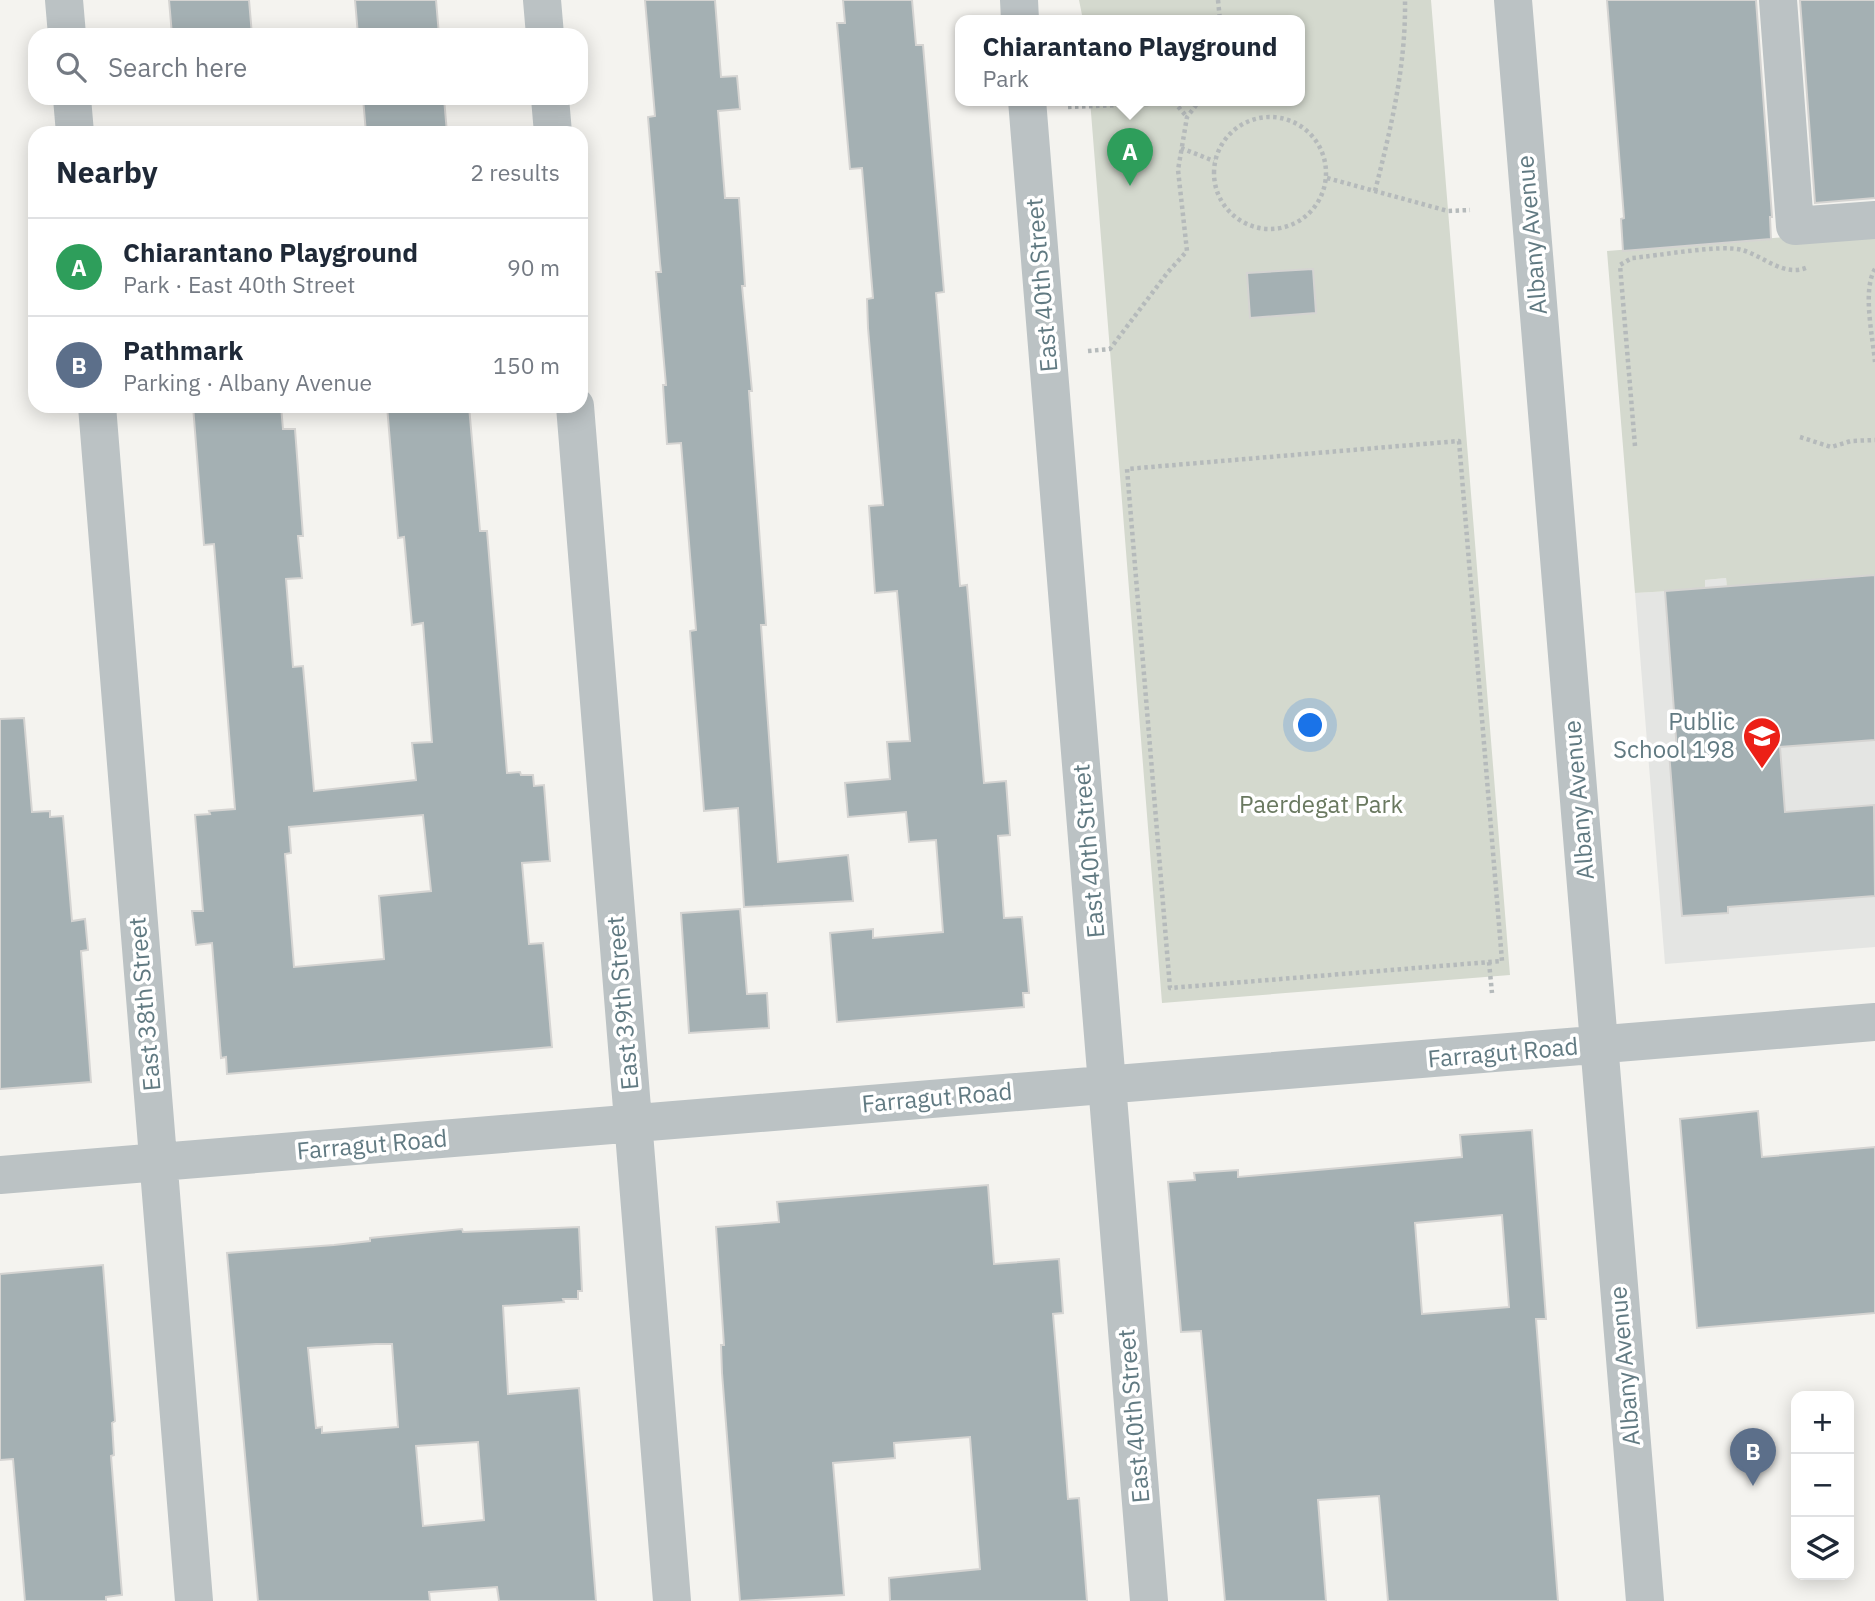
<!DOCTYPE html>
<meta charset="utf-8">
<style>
body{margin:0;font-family:"IBM Plex Sans",sans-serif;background:#f2f2f3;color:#1f2937}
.controls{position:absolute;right:21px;bottom:21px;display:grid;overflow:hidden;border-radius:14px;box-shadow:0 4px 18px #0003}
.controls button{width:63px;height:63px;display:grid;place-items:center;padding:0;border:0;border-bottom:2px solid #e0e1e3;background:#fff;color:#1f2937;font:35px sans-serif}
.you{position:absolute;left:1311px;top:726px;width:24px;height:24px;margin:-18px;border:5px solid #fff;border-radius:50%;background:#1a73e8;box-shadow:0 0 0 10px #1a73e833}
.badge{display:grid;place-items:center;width:46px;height:46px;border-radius:50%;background:#0b8043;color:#fff;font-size:23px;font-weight:700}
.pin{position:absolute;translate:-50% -58px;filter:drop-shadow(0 2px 4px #0008)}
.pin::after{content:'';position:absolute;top:37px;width:24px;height:21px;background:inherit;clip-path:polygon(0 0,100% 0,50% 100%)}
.popup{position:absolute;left:955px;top:15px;width:350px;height:91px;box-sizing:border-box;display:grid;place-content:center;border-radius:14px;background:#fff;filter:drop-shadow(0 2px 5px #0005);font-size:23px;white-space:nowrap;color:#747a83}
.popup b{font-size:26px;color:#1f2937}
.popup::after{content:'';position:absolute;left:50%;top:100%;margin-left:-14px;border:14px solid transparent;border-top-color:#fff}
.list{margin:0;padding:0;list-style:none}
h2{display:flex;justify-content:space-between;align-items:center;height:91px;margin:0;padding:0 28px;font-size:30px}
h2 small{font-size:23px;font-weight:400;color:#747a83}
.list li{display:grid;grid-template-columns:46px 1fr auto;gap:21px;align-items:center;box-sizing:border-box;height:98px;padding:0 28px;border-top:2px solid #e0e1e3}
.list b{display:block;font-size:26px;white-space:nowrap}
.list p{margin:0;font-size:23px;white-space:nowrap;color:#747a83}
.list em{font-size:23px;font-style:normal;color:#747a83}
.icon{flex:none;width:38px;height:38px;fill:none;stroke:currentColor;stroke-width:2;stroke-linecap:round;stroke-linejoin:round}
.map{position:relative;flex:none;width:1875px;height:1601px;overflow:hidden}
.search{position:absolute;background:#fff;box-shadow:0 4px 18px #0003;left:28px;top:28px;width:560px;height:77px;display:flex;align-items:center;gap:18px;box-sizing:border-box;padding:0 24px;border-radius:21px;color:#747a83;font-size:26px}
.panel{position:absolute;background:#fff;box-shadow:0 4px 18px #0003;left:28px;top:126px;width:560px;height:287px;border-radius:21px}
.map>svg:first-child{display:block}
.built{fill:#e4e5e3}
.park{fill:#d4d9ce}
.building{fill:#a4b0b3;stroke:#d5d4d2;stroke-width:2;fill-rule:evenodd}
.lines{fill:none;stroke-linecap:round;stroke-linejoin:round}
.path{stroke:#b5babb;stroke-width:4.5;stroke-dasharray:3.5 3.5;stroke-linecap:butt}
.minor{stroke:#bbc2c4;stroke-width:38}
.labels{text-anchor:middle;stroke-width:7;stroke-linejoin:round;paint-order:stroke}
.street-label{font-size:24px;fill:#617a82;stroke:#fff}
.poi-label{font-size:24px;fill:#617a82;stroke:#fff;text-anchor:end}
.park-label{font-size:24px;fill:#6a7960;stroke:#fff}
</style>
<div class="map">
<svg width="1875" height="1601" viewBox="0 0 1875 1601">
<rect width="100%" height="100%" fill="#f4f3ef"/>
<path class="built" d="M1875,575V947L1665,964L1635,593L1705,589V580L1726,578L1727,586Z"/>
<path class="park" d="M1079,0H1431L1510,975L1162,1003L1090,100H1300V20H1083Z
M1875,230V575L1727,587L1726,578L1705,580V589L1635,593L1607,251Z"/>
<path class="building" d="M169,0H249L252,35H172Z
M355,0H436L439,35H358Z
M645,0H715L721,77L737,76L740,109L718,111L725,198H739L745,286H742L752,391H749L766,625H761L778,862L848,855L853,901L744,907L738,808L704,811L690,631L696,630L681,443L667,444L663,385H666L656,272H661L660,263L648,117L655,116Z
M843,0H912L916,45H923L944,292L936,293L960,586L967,585L984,783L1006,781L1010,835L998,836L1004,918L1022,917L1029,993H1023L1024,1007L837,1022L830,933L873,929V938L943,932L936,840L909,842L906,812L848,817L845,783L890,779L887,742L910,741L897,591L875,593L869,506L883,505L868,328L867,299L873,298L862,168L850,169L837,23H845Z
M1607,0H1756L1772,217H1770L1771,239L1623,251L1621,219L1624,218Z
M1800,0H1875V198L1815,203Z
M363,98H444L447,133H366Z
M1313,269L1316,313L1250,318L1247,273Z
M193,406H281L283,429H295L303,536H298L302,578L286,579L293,667L303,666L314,791L416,780L412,743L432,742L423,623L412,625L404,537L398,538L387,406H469L480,531H487L507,773L520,772L521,775H533L534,786L544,785L550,861L522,863L529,944L543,943L552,1047L227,1074L226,1057L221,1058L212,943L196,945L192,911H203L195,815L210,814L209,811L235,809L214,544L204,545ZM423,815L431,891L379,896L384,959L294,967L285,854L291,853L289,827Z
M1875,575V740L1780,747L1785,812L1874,805L1875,896L1728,907V913L1682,916L1669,752L1677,751L1665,591Z
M24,718L32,812L50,811V817L63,816L72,921L85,919L88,950L81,951L91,1082L0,1089V719Z
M740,909L747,994L767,993L769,1028L689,1033L681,913Z
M1758,1111L1762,1157L1875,1147V1313L1697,1328L1680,1119Z
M1532,1130L1546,1319H1536L1558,1601H1388L1379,1496L1318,1500L1326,1601H1225L1201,1331L1181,1332L1168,1182L1195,1180L1194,1173L1238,1170V1177L1462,1157L1460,1135ZM1502,1215L1509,1307L1422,1314L1415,1223Z
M988,1185L994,1264L1059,1259L1063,1313L1053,1314L1064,1447L1068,1499L1079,1498L1087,1601H890L889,1578L980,1569L970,1437L894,1443L895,1458L833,1463L844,1595L740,1601L722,1373L721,1345H724L716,1227L779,1222L777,1202Z
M579,1227L582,1291H578V1299H563L564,1302L503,1306L508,1394L579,1388L596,1601H499L497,1587L429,1592L430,1601H258L227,1253L334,1245L370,1241V1238L462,1229L463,1232ZM376,1344H392L398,1427L322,1433V1427L316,1428L308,1348ZM478,1442L484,1520L423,1526L416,1446Z
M103,1265L115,1421L112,1423L114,1455L111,1456L122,1595L106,1597V1601H25L13,1459L0,1460V1274Z"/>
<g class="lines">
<path class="path" d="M1218,0L1220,20
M1068,107L1175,103L1187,117
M1214 173a56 56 0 1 1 112 0a56 56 0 1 1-112 0Z
M1181,148L1214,161
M1327,178L1448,211L1470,210
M1375,191C1391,128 1406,66 1405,0
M1875,269C1862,290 1873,338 1875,362
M1088,351L1110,349L1168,272L1187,251L1178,170L1187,117L1200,100
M1800,437L1831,447L1851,441L1875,440
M1459,441L1502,961L1170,988L1127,469Z
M1635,446L1620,265L1632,258C1657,256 1721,244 1742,250C1764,256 1784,278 1808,267
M1489,962L1492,993"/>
<path class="minor" d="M64,0L67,35
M542,0L545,35
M1019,0L1020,20
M1513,0L1645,1601
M1778,0L1795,226L1875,220
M72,98L75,133
M550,98L553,133
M1027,100L1149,1601
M97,406L194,1601
M575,406L672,1601
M0,1175L1875,1022"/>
</g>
<defs>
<symbol id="school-pin" viewBox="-11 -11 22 30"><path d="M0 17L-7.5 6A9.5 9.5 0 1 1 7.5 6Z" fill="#ec2017" stroke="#fff"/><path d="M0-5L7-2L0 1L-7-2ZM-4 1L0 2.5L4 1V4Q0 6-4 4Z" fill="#fff"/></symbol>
</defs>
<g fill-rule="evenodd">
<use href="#school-pin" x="1740" y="714" width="44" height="60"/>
</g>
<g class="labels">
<g class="street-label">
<text transform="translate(1532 235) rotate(-95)" y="8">Albany Avenue</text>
<text transform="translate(1042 285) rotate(-95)" y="8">East 40th Street</text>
<text transform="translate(1579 800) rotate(-95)" y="8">Albany Avenue</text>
<text transform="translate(1089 851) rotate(-95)" y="8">East 40th Street</text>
<text transform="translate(623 1003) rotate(-95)" y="8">East 39th Street</text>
<text transform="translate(145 1004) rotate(-95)" y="8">East 38th Street</text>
<text transform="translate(1503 1053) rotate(-5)" y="8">Farragut Road</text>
<text transform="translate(937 1098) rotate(-5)" y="8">Farragut Road</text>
<text transform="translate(372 1145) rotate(-5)" y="8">Farragut Road</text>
<text transform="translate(1625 1366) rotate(-95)" y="8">Albany Avenue</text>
<text transform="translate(1134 1416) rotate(-95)" y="8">East 40th Street</text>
</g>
<g class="poi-label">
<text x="1735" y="730">Public<tspan x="1735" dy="28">School 198</tspan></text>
</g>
<g class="park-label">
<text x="1321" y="813">Paerdegat Park</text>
</g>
</g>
</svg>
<div class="controls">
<button>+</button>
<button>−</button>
<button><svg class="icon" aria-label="layers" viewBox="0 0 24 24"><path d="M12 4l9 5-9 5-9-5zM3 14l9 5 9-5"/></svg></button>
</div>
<div class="you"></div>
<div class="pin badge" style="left:1130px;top:186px;background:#2e9e5b">A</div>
<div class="popup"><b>Chiarantano Playground</b>Park</div>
<div class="pin badge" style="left:1753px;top:1486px;background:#5c6f8a">B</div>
<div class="search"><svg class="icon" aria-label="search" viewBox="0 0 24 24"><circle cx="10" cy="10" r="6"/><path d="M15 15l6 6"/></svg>Search here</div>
<section class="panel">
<h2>Nearby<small>2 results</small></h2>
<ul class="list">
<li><span class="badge" style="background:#2e9e5b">A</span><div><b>Chiarantano Playground</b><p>Park · East 40th Street</p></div><em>90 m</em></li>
<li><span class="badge" style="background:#5c6f8a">B</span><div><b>Pathmark</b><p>Parking · Albany Avenue</p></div><em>150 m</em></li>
</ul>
</section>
</div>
